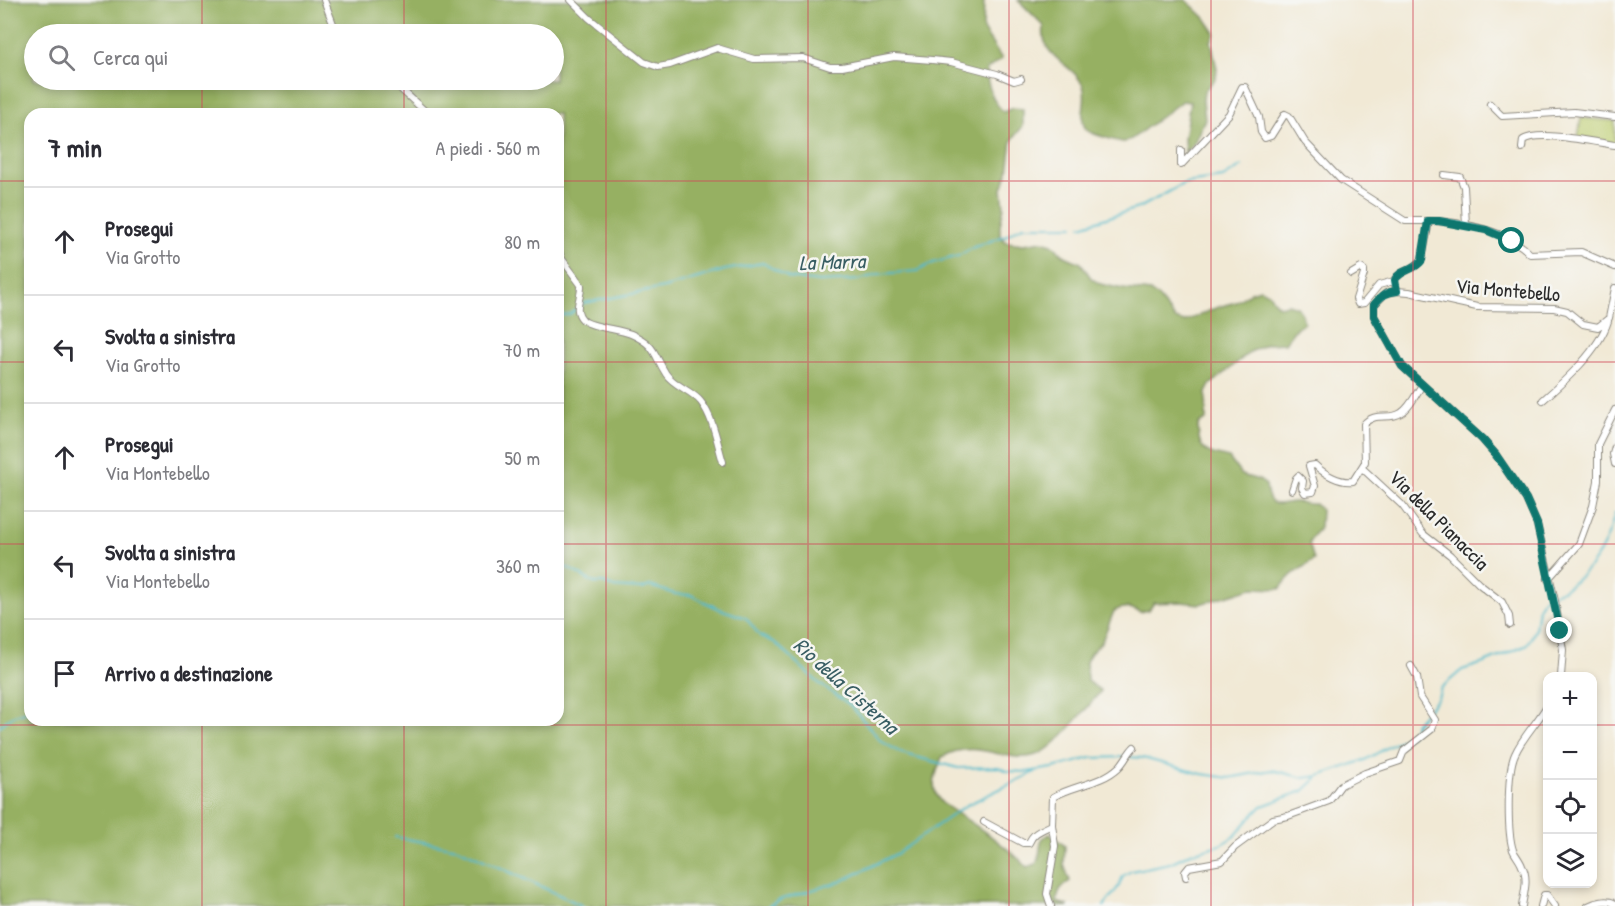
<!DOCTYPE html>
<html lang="it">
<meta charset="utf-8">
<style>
body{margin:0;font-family:"Patrick Hand",sans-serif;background:#f2f2f3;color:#2b2b33}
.controls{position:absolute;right:18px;bottom:18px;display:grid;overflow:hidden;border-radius:12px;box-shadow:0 3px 9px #0003}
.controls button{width:54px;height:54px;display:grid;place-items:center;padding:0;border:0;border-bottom:2px solid #e1e1e2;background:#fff;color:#2b2b33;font:30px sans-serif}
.stop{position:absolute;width:18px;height:18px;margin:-14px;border:4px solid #0f766e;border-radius:50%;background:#fff}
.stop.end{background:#0f766e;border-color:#fff;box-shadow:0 2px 6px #0008}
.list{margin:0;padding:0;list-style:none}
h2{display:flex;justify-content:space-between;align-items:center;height:78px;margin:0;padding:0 24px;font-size:26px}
h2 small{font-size:20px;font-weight:400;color:#7c7c81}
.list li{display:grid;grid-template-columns:39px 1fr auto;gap:18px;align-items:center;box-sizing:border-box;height:108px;padding:0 24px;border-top:2px solid #e1e1e2}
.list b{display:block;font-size:22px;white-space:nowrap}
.list p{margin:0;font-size:20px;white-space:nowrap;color:#7c7c81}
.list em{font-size:20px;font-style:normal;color:#7c7c81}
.icon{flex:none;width:33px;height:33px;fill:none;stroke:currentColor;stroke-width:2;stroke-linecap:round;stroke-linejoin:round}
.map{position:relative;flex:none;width:1615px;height:906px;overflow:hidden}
.search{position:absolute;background:#fff;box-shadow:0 3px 9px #0003;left:24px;top:24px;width:540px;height:66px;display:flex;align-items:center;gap:15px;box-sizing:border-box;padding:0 21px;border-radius:33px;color:#7c7c81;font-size:22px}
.panel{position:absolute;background:#fff;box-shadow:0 3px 9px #0003;left:24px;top:108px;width:540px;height:618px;border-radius:18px}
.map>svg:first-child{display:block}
.green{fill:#bdcd6f;stroke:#747c4d;stroke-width:1.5}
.forest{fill:#96b062;stroke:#606e46;stroke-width:1.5;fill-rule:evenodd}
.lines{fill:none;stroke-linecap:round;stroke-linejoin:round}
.stream{stroke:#4fbacb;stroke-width:2}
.minor-casing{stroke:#8e8a80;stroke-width:8}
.minor{stroke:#fff;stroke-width:6}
.route{stroke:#0f766e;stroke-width:8}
.grid{fill:none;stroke:#d1495b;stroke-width:1.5;stroke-opacity:0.55}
.labels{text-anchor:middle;stroke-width:5;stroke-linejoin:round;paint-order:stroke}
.street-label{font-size:20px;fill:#2b2b2b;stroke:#f6f6f2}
.water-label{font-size:21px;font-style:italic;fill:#385d63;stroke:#f6f6f2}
</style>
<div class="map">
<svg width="1615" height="906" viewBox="0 0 1615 906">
<rect width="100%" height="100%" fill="#f6f6f2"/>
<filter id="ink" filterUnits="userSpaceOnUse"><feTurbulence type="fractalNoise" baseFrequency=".0167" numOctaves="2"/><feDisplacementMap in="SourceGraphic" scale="12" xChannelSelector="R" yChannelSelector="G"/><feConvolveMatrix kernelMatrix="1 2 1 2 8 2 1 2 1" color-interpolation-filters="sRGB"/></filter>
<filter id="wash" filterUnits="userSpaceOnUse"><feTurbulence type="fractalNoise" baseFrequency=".008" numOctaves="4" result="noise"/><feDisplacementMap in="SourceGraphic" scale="24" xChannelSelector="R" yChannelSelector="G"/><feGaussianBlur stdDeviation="1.35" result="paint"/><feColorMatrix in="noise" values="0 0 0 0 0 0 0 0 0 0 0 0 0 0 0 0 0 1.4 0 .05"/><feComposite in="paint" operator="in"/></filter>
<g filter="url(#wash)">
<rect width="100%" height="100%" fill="#f1e9d5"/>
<path class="green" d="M1581,118L1615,121V144L1578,138Z"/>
<path class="forest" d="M0,0H984L983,30L1002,59L986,70C987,83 993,105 1004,112L1012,108L1023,109V126L1012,140L1008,172L1002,189L1004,207L1000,225V235L1006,242L1024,244L1042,241L1052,244L1065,256L1081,263L1091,278L1100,284L1123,289L1151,292L1158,297L1175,319L1184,322L1218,307L1236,302L1251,292L1260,289L1269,293L1273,300L1279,306L1288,304L1297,307L1302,314L1304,323L1296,328L1285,343L1267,344L1250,352L1210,385L1206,393V420L1198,424C1198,452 1204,452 1229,458L1241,475L1259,480L1266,485C1269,513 1279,502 1296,502C1303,502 1308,505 1315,504L1321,510L1320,528L1314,534L1309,543L1314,560C1298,572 1291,572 1280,589L1252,588L1200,604L1181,602L1154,603L1149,610L1140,612C1130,607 1124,606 1114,611L1102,641L1090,654L1086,662L1087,681L1101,691C1088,706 1055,750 1036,755C1005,765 979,737 942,757C936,774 928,788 942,803C971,823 1002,841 1027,867L1036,864C1041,855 1039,848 1042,838L1050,834L1065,846L1064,865L1070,881C1060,887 1058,891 1057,902L1069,906H0ZM34,34H554V80H34ZM30,114H558V720H30Z
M1018,0H1186L1205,18L1215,33L1211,41L1217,69L1216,78L1204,91L1203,100L1205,119L1194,143L1185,152L1184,138L1190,102L1182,101L1133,138C1132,139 1125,142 1124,142C1118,142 1093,134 1088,131C1076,121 1089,101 1083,86C1073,62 1039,59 1044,26Z"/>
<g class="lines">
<path class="stream" d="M1081,226L1141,207L1185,183L1223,178L1242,166
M558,316L570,314L584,303L664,288L725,270L757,264L763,263L789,278L819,282L858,280L879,274L917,271L933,263L958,256L974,247L1007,235L1023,226H1074
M558,565L568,568L594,583H603L614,587L642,589L650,586L675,594L691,595L717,608L746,618L760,636L774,642L821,685L851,706L881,741L901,753L958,768L998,767L1007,771L1027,772L1053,768L1091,758L1124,757
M0,726L12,716L30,710
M1130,757L1143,758L1202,774L1229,778L1272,770L1304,778L1319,776L1365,760L1411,734L1416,723L1438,698L1441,688L1462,670L1484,663L1525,646L1531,638L1535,630L1538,608L1544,598C1583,585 1606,552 1615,513
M395,837L458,848L583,906
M768,906L782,899L842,881L898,853L965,806L1035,772
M1104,906L1119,886L1123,876L1131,871L1170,863L1191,853L1220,845L1235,836L1250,818L1262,806L1303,791L1318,777"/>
</g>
</g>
<g filter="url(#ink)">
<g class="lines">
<defs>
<path id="minor" d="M324,0L335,29L339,34
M571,0L589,18L644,62L658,67L670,65L717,48L754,59L803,58L830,67H842L894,57L932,60L951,62L997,74L1014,81L1021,79
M391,80L428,114
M1490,104L1502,116L1574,112L1615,117
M1522,148L1523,140C1540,130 1594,142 1615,145
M1181,150V165L1229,114L1242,87H1245L1259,117L1261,132L1265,138L1271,136L1285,114L1289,116L1305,142L1341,180L1405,221H1429
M1444,175L1460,177L1464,187L1466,225
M558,249L562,259L581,285C582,298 572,309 583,320C590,327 619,329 631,334C656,345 653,353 666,374C674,386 693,391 701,402C714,419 717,443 723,462
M1351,274L1361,268L1364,270V274L1356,299L1358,304L1364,303L1379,285L1394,281L1397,291
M1394,281C1400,269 1415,271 1422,259L1429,221C1458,221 1510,231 1530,254L1581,252L1615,267
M1543,400C1566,380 1599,350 1608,321
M1615,447L1613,454L1615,464
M1362,468L1402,505L1423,534L1450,555L1479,584L1502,602L1509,616L1510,625
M1292,490L1296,478L1298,476L1303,481L1302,488L1305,493L1313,492L1315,486L1309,466L1315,465C1324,474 1340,483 1353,481L1365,462L1364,424C1375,411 1389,421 1401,413C1410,408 1416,394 1422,385
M1548,579L1579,544L1593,506L1598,481V444L1615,410
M1561,676L1563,650L1555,601L1537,524L1526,499L1496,455L1482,439L1402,366L1374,316V305L1386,293L1397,291L1409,292L1477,307L1554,308L1567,311L1583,324L1598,327L1609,318L1615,288
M984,822L1023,843H1029C1033,832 1042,830 1052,825L1053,797C1074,785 1101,784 1119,767C1125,761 1128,753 1134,747
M1186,877L1185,872L1189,867L1222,861L1235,847L1273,819L1288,816L1329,801L1341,785L1365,773L1400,761L1404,751L1432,729L1435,720L1420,697L1417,677L1411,666
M1051,906L1047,894L1055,846L1052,825
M1522,906C1524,893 1529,878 1522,866C1520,860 1515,855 1513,850C1507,832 1507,771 1515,754C1523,736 1538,722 1548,704
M1541,906L1544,895H1547L1555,906
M1588,906C1595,902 1608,899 1615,904"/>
</defs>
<use href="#minor" class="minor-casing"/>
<use href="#minor" class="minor"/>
</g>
</g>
<g class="lines" filter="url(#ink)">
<path class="route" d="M1512,241L1486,230L1439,221H1428L1422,260C1415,271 1400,269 1395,280L1397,291C1386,292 1381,296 1374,305V316L1402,366L1482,439L1496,455L1526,499L1537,524L1560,631"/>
</g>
<path class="grid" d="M202,0V34M404,0V34M606,0V906M808,0V906M1009,0V906M1211,0V906M1413,0V906M202,80V114M404,80V114M0,181H30M558,181H1615M0,362H30M558,362H1615M0,544H30M558,544H1615M202,720V906M404,720V906M0,725H1548M1592,725H1615"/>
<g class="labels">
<g class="street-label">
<text transform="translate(1508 290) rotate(5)" y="7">Via Montebello</text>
<text transform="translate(1439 520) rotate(45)" y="7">Via della Pianaccia</text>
</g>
<g class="water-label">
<text transform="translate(832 262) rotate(-2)" y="7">La Marra</text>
<text transform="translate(846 686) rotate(42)" y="7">Rio della Cisterna</text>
</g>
</g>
</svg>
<div class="controls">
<button>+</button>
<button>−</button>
<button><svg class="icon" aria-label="locate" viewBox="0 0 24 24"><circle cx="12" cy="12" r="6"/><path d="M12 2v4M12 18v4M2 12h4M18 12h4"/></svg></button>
<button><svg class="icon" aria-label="layers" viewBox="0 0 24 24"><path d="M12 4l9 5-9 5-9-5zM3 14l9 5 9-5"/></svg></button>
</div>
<div class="stop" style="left:1512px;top:241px"></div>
<div class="stop end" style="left:1560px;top:631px"></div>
<div class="search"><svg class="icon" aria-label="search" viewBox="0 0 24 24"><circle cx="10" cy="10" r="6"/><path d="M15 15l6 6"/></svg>Cerca qui</div>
<section class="panel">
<h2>7 min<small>A piedi · 560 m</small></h2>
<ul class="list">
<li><svg class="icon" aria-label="ahead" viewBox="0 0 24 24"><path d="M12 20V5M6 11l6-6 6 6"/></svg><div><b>Prosegui</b><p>Via Grotto</p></div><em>80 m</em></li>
<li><svg class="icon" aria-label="left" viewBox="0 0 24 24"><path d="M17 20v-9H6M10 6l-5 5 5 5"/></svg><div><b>Svolta a sinistra</b><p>Via Grotto</p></div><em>70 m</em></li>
<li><svg class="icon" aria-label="ahead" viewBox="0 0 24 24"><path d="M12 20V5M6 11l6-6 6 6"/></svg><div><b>Prosegui</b><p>Via Montebello</p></div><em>50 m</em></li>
<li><svg class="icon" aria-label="left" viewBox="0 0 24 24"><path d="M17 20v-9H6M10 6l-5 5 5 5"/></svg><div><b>Svolta a sinistra</b><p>Via Montebello</p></div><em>360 m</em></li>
<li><svg class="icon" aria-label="arrive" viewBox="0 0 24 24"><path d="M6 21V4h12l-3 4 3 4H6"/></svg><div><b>Arrivo a destinazione</b></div></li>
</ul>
</section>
</div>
